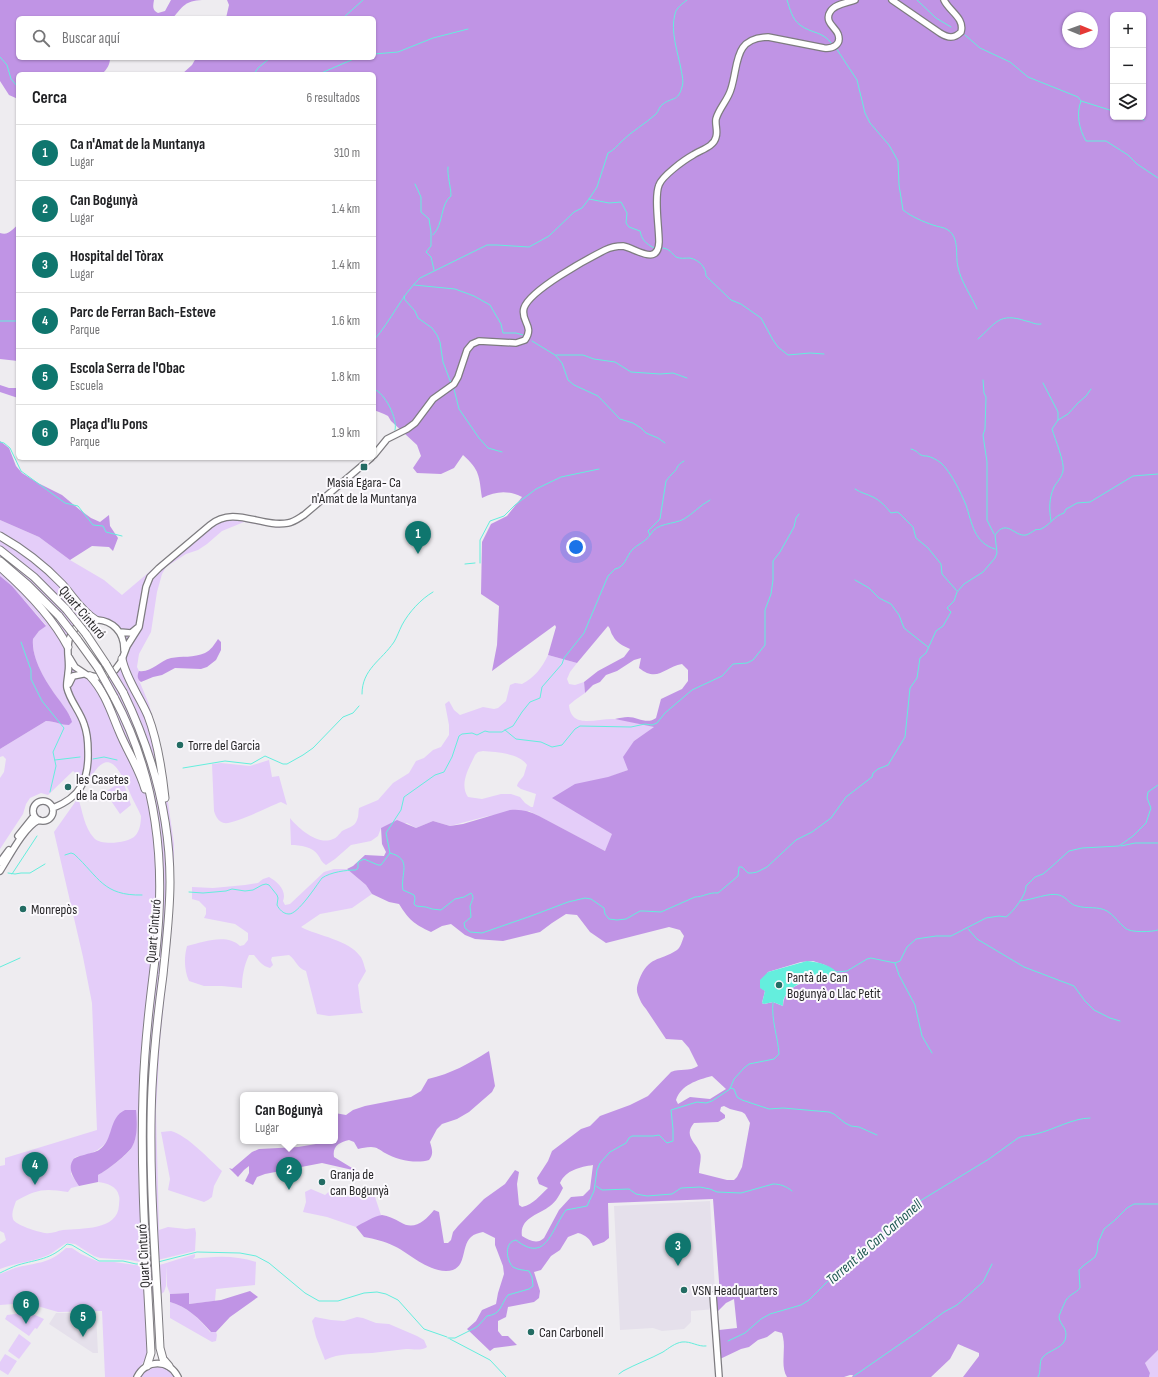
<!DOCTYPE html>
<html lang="es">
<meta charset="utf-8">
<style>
body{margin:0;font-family:"Sofia Sans Condensed",sans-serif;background:#f6f6f6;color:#202124}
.controls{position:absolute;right:12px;top:12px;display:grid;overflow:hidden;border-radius:6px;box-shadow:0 1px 3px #0004}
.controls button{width:36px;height:36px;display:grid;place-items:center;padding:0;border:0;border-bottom:1px solid #e0e0e0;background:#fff;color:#202124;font:20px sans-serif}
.compass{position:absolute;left:1062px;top:12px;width:36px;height:36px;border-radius:50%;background:#fff;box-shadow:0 1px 3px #0004;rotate:91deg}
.you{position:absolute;left:576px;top:547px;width:14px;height:14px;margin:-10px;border:3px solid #fff;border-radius:50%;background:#1a73e8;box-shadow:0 0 0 6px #1a73e833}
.badge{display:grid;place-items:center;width:26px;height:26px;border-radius:50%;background:#0f766e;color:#fff;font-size:13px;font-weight:700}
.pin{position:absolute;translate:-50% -33px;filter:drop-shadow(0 1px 2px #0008)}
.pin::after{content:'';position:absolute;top:21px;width:14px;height:12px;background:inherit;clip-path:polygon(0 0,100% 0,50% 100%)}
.popup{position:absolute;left:240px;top:1092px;width:98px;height:52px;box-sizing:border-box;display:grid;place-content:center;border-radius:6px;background:#fff;filter:drop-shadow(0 1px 3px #0005);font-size:13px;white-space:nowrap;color:#757577}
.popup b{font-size:15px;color:#202124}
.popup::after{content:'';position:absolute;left:50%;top:100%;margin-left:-8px;border:8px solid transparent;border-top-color:#fff}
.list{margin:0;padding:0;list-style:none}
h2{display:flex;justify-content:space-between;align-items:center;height:52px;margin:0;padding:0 16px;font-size:17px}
h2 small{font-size:13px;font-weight:400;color:#757577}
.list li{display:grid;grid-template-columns:26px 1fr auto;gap:12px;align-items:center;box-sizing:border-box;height:56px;padding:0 16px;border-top:1px solid #e0e0e0}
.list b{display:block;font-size:15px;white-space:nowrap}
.list p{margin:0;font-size:13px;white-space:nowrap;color:#757577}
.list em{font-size:13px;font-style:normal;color:#757577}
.icon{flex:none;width:22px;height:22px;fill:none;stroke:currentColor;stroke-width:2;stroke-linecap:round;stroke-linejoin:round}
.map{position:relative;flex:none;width:1158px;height:1377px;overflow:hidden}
.search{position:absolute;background:#fff;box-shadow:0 1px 3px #0004;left:16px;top:16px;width:360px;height:44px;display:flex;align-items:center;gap:10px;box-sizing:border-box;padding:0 14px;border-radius:6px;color:#757577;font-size:15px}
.panel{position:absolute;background:#fff;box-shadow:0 1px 3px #0004;left:16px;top:72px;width:360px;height:388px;border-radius:6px}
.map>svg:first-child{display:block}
.built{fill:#e5e0eb}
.green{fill:#e4cdf9;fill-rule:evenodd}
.forest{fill:#c094e5;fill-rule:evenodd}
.water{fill:#64eedd}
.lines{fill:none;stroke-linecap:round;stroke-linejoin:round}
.stream{stroke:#64eedd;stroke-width:1}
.secondary-casing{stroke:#7e7c80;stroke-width:8}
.highway-casing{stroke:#7e7c80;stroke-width:9}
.secondary{stroke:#fff;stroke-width:5.5}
.highway{stroke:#fff;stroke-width:7}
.highway-bridge-casing{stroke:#7e7c80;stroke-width:9;stroke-linecap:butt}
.highway-bridge{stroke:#fff;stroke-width:7}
.poi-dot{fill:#236c63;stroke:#fbf9fd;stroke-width:1.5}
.labels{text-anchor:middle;stroke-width:4;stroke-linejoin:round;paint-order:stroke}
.poi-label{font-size:14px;fill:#29282a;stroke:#fbf9fd;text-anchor:start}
.street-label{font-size:14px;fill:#29282a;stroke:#fbf9fd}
.water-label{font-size:15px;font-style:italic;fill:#205a53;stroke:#fbf9fd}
</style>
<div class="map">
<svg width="1158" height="1377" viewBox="0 0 1158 1377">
<rect width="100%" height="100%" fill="#eeecf0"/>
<path class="built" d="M710,1201L716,1309L691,1311V1322L684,1329L662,1331L653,1328L620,1330L614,1206Z
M56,1313H96L98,1353H93L49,1324Z"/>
<path class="green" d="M230,514L281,521L280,528L244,522L222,531L207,544L198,550L186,554L166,567L162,574L157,592L151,632L139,654L137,667L139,671L138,678L149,704L160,746L174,844V889L171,936L160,1041L156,1110L159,1230L168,1227L186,1229L195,1228L196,1233L195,1251L145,1263L130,1260L100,1258L94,1256L75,1244L67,1243C60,1246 54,1253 46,1256C31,1262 15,1263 0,1269V1244L6,1240L4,1233L0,1231V1166L5,1165V1158L97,1130L92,1003L83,957L54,832L78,798C83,812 84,827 94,838C101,846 128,843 135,836C140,831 141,822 141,816C138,808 133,801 130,793C119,767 107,744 88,783L73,771L48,795L41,793L30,798L26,804L23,814L0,849V778L4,772L6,759L3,756L0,757V749L46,721L57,722L71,718C57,694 31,669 33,639L39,631L46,625L12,586L0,576V520L39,537L70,560L104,580L122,595L206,524L214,518ZM100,622C142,637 114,690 82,669C77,666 73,661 71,655C68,643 75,627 88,623C92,622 97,623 100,622ZM136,1112C136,1123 138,1136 132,1147C128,1155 107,1170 98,1175V1182C107,1183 117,1186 119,1196C120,1199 119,1202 119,1205C118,1231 81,1228 63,1230C57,1231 52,1234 45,1233C38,1232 15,1225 13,1219C11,1213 14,1207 16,1201C37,1189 44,1188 68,1192L71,1188L79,1186L71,1174L75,1157C91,1155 106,1149 111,1132Z
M548,655L577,663L570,672L567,679L569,684L575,685L584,682L585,693L575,700L569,705C571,730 598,718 614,719C627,720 641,724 655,727L634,741L628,770L553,798L613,834L605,851L529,811L488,816L450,826L433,821L416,828L407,823L381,828L378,836L371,841L351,845L335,859L326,865C321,862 321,859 318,855C313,847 300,845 291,845L290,818C298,828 318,846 333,839C337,838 339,834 342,831C347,828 355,827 357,820C359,816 358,812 359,808L378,800L393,783L409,773L416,761L424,758L433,750L441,747L449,735V725L445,704L449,701L454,710L460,715L483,707L494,709L498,708L506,701L510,685L515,683L522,684C534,678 542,668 548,655ZM483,751C495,752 520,753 527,765C526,768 525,771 524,775C522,779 518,781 517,786L521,789L536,794L533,807H531L525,803L520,797L511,794H501L482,799L468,797C459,784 469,768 475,755L478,752Z
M269,760L272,777L279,776L287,805L281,802C270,806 233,825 224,823C218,821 216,817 214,811L212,764L221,763L250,766Z
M123,781L131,805L120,814L105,792Z
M334,869H347L366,885L372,894L352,908L320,914L301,927C318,936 349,940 360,956C363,959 364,966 366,971L358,985L361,1009L363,1013L329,1016L317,1014L306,971C296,967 297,961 289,955L272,957L271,960L273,965L270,968C262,966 259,961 254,955H249C244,966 242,976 242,988L222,986H204L189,981C184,970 184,957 187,946C203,942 227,933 240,946L244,945L248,940V933L235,924L204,918L206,914V908L199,901L192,899V887L213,888L245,885L258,883L263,879L269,877C278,882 287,891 283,901L285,905L290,904L324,872Z
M171,1131C187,1135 210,1160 222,1171L214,1186L212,1197L208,1200L204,1202L168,1190L170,1179L161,1132Z
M311,1189L325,1195L332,1189L359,1192L375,1197L381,1215L356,1227L327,1217L303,1212L306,1202L305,1192Z
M66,1248H72L81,1254L99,1262H114L150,1267L163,1264L195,1254V1257L193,1259C214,1256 235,1255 256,1262L255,1285L216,1289L215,1301L188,1304L189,1293L170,1294L167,1286V1266L166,1286L164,1292L161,1294H145L148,1347L146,1358L134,1377H105L102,1311L58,1312L27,1303L0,1305V1274C5,1272 10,1270 15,1268C36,1262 48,1265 66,1248Z
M170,1302C186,1306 200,1319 210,1332H216L217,1335L216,1341L212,1342L170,1318Z
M23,1313L33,1314L44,1319L37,1329L35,1328L29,1336L5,1319L7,1315Z
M315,1317L331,1320L344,1321L357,1317L363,1318L376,1323L389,1324L417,1336L424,1340L427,1347C422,1351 413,1349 406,1349C395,1350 383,1352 372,1353C356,1354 339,1353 325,1360L316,1337L312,1321Z
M19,1334L31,1343L19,1359L8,1351Z
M1158,1350V1377H1149L1150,1373L1145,1363Z
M5,1354L17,1361L8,1375L0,1370V1362Z
M156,1366L167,1369L175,1377H140L146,1370Z"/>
<path class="forest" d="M0,0H154C153,6 152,10 158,13L165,11L171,0H202C185,1 183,6 173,18H18V58H110C110,65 107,69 102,74H18V99L9,95L0,81Z
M227,0H1158V1350L1145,1363L1150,1373L1149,1377H963L979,1356V1353L958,1344L950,1359L931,1377H852L853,1375H850L844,1377H787C780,1366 786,1350 783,1337L782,1333L775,1331L767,1337L758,1340L749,1347L741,1349L720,1359L719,1330L737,1328L734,1299L726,1303L717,1312L716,1296L720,1295L713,1199L608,1203L609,1238L604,1242L593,1246C590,1239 586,1235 578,1233L568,1237L560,1250L551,1256L541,1270L534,1272L540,1291L539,1298L534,1302L508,1307L506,1317L498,1321V1331L502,1336H508L517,1345L494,1348L490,1351L467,1329L476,1321L482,1310L496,1304L498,1293L504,1274L503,1266L495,1245V1238L483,1232C479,1233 474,1234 471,1237C460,1247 468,1271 446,1271C425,1270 411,1254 394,1246C384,1241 375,1239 364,1237L356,1227C361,1224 376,1215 382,1215C388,1216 395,1219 400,1222C414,1231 425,1221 434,1210L439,1212L444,1243H448L451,1240L453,1232L458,1226L484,1199L505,1184L515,1170L519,1172L517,1184L519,1205L522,1207C534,1204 539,1196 548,1188L539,1184L537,1178L548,1161L552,1151L581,1129L590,1126L600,1116L630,1105L648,1096L671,1072C680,1068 689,1072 698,1066L689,1048L682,1040L666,1039L646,1009C642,1005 640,1000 638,995C636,990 637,986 639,980C649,955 659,962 677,950C681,947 682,941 684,936L680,930L669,927L606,943L590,932L577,915L566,914L552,923L540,932L503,941L475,939L465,935L451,924L442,926L431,932C414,924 409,920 399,904L389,902L372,894L366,885L347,869L353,866L365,855L384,856L386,852L382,844L381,828L397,820L416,828L433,821L450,826L463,824L510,810C521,809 529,811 539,816L605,851L612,834L552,798L575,784L608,777L628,770L623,757L634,741L654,727L615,719C619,718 624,717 628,717C638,717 647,725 656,718L661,699L682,689L688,681V670L682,664C664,667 658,683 639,668L641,658L634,660L617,671L606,675L600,682L593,685L585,693L584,682L598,671L624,657L630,649C623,646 616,642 613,636C610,632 611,629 608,626L577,663L548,655L556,627L555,625L492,671L497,645L499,606L481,594L482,542L491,524L507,516L522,497C508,490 496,491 482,498C479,476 480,470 463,455L454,468L441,474L417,473L413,468L421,456L417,445L391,421L388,416L384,414L374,410V74H182L192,65L196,58H374V18H226L229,5ZM1113,15H1143V117H1113ZM1068,18H1092V42H1068ZM813,961L825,965L837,972L833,978C816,981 784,980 783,1006L773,1002L764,1004L762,1003L765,991L760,987L768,972L801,962ZM712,1076L726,1089L710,1099L690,1097L678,1104L676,1100C681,1085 697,1080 712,1076ZM724,1106L730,1109L742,1112L745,1114L750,1123L742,1167L737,1177L734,1180H727L699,1173C699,1167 702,1157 700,1153C696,1142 683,1136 694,1123L718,1122L725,1118V1115L720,1111L721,1107ZM593,1165L590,1189L583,1196L571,1197L559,1210L544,1238C537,1245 529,1240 522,1236C519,1218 540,1214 550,1206C556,1202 560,1194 563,1188L560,1183C566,1170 580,1167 593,1165Z
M18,225V361L0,359V233C9,236 12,229 18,225Z
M0,385L9,388H18V398L0,392Z
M0,441L9,448L16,466L22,473L38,483L62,495L80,510L91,518L100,522L109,515L110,526L118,538L113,551L109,547L92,546L70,560L39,537L0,520Z
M0,576L12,586L46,626L39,631L33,639C31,660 48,685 60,701C64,707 70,714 72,722L69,725C61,725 55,721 46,721L0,749Z
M218,639L221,642V650L216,660L207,667L201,669L175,668L162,675L153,677L141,682C137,679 137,675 139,671C151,673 159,661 171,658C181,656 194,658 205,653C211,650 214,645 218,639Z
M489,1051L495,1086L492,1092L469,1112L457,1119L442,1124L437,1129L430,1142C432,1149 434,1154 429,1160C416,1164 397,1160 385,1153C380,1150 377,1147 371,1147C366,1147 362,1148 358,1149L354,1142L349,1140C340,1142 332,1146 334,1157L357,1171L322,1163L265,1174L257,1177L253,1185L245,1181L249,1173V1166L244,1170L238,1177L229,1168L232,1169L252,1152L259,1149L298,1147L316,1144L318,1141H335V1113L346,1115L353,1110L365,1106L411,1097L421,1091L428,1079C451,1074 470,1063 489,1051Z
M125,1110H136C137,1121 138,1137 132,1147C128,1154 106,1171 98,1175V1182L79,1186C74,1178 67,1169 73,1160C76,1155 93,1154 99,1150C114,1140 108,1118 125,1110Z
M250,1291L258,1297L230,1317L216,1332H211C200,1319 186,1306 170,1302V1294L189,1293V1304L221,1300Z"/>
<path class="water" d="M807,961C818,962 833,965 839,975C832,979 822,981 814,981C811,981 808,980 805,981C794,985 782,994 783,1006L773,1002L764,1004L762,1003L765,991L760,988V980L768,972Z"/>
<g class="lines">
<path class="stream" d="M787,0C790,9 792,19 800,25C812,34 823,31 832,44
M917,0L936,18L951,27
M343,18L363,0
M965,35L980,48L1010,62L1028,77L1078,97L1081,101C1076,114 1079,129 1086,141H1106L1128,155L1137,164L1158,178
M836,48L857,80L865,113L870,123L889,145L898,161L899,185L903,210C912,217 924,222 933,225C938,227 944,227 948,230C960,238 955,256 958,267C961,282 971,295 977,309
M374,54L398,52L433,38L468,29
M0,57L7,65L11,79L18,87
M254,74L258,68L270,58
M319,74L356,58
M1081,101L1113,111
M1134,117L1144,120
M415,184L421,197V212L429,219L431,232V246L426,252L431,257L434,270
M589,199L609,203L621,202L627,213L626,223L629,227L640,231C642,240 645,243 654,248
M433,235C444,224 440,204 451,196C451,187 447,175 448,167
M663,248C670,249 671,253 676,257C680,259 685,258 690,258C699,260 706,267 706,276L731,300L741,304L761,318L773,340L778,347L788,355L810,353L824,354
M414,285L455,289L474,296L490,305L501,324L503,333H516L523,335
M404,296L405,300L415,311L418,318L432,328L437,335L440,342L443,362L451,383
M0,321H18
M978,339C996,323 999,312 1026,321C1032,322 1035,325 1041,324
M374,340C391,321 401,296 420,278L487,245H497L529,247L549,236L574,212L582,208L589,199L597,187L608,153C614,150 617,146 622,141C632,131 645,124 656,114C659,111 659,106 663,104C672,97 678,102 682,87C684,82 682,75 681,69C678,53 670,31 675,14C676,8 682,4 687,0
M532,341L555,355L562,363L568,380L574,385L598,396L620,419L633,423L641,428L646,433L658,438L665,443
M556,355H583L594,359L615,362L631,372L660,374L673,373L687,378
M983,380L984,393L986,397L985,429L983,435L987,462V520L994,534
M1043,383L1058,412V420
M374,389C385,393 398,419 395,430
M454,389L459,409L479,438L488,448L502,452
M0,442L4,443L10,448L21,471L65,503L78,506L93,525L103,526L106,532L122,536
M911,449C918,451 917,453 921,455C923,456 925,456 927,456C932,457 937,460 941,463C951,472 961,493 966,505C972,523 974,543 995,549
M855,489C861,493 867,494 873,497C881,501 886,507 891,513L897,512L899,513L913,527L916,538L928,548L941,564L942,574L957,591
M1051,521C1049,509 1049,498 1054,487C1057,482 1062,477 1063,471C1065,463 1055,439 1052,429L1058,420L1068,414L1078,403L1086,396L1091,389
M650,535C657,522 673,525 684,519C693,514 700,505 710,500
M480,563V540L490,521L504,516L515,505L536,489L561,477L599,469
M465,564L475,563
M855,580L869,588L879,598L891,604L899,615L904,628L928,647
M21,642L31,670V679L42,701L64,728L53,752L56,766L50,792
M362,694C362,669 381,661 394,642C397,637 399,631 402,625C409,612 421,599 433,592
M505,730L516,739L541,742L552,747L562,745L575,729L580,726L631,727L645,724L652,725L657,723L665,713L692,690L722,676L733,664L747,663L753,660L765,645V610L771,594L773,580V561L780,552L794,527L796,518L799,514
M93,759L104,757L117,760
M55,760L80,757
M183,768L225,761L251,764L265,756L283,764H287L303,755L313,748L343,717L353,713L359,706
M1121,846L1135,843H1158
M390,853L386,833L401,810L404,797L435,775L444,772L452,757L459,736L462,734L472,733L477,735L485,731L489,732H502L505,730L513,726L522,712L530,702L540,698L542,687L562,664L564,658L584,633L608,576L615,569C625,567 626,557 632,550C638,544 645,542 650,535L648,531L660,519L666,481C669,477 670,476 673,473C679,468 675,466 684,461
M65,855L71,853L74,854C99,877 103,896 142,895
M8,873L15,874L21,873H30L45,864
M12,874L37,836
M189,892L203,893L226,891L232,889L245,891L253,890L262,885L266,884L269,885L277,895L278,898L277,905C279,909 283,914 289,914C298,914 316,886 322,878C331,872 346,870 356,870L358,868V862L364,859L378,865H381L390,853C413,859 400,874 403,890L414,895L415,898L414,904L416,906L426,907L432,909L441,910L455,899L464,897L471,893C475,898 472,900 470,906C470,910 471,913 471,917L464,923L465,928L470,932L482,933L531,916L568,902L585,898L591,899L604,908L605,914L609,919L617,920L626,919L640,911H644L661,912L695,897C703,897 709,892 718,893L738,876L739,867H742L748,873H752L757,872L767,867L796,840L812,832L831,818L846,797L872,777L873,773L878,769L888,765L905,737L910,688L917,678L920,658L926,653L936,631L943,626L951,612L947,608L954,601L957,592L964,584L983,572L995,558L997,553L995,535C1007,518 1014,537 1026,535C1029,534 1032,532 1035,530C1036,529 1039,530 1041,529C1050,525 1054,516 1064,513L1066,509L1070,507L1077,503L1090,502L1133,476L1158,474
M1020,901C1032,900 1050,892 1059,895C1067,897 1070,905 1077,906C1087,909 1098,906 1107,911C1114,915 1119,923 1125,928C1130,933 1152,932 1158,930
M968,929L977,939L1024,967L1074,986L1085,1001L1094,1010L1110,1018L1120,1021
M895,963L899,975L915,1005L922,1036L932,1053
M0,967L20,958
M836,972L847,971L867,959L871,958L895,963L900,961L907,947L916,939L936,936H951L986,918L999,916L1006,917C1013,912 1027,894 1026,886L1035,877L1043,874L1049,869L1069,851L1082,848L1119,846L1133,836L1146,823L1151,808L1147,798L1148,792L1158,785
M730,1088L734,1089L737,1097L742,1100L769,1109L783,1108L829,1112L834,1114L845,1123L851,1126L859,1127L877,1135
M596,1186L602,1190L629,1189L636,1194L647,1196L672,1194L681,1188L700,1187L710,1189L717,1192L741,1193L773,1184C780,1184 786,1186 792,1191
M158,1262L197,1252L240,1253L256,1256L269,1263L305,1293L319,1301H338L364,1293L377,1292L386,1294L398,1300L424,1329L447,1337
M0,1273C6,1270 12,1267 18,1265C38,1259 50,1260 67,1244L72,1245L99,1261H123L136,1264H142
M448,1338H455L475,1328L478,1326L487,1316C502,1314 500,1305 508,1295L529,1289L533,1286L532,1277L529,1271C524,1270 518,1270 513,1267C506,1260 504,1242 516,1240C546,1264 551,1230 566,1210L587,1206L594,1191L597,1170L600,1163L610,1152L626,1143L629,1138L632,1136H653L659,1135L667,1143L673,1141V1129L671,1110L697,1102L706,1103L712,1101L730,1089L734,1079L744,1068L749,1064L774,1059L779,1054C778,1037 771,1020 773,1002
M450,1339L490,1360L506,1377
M728,1341L745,1333L761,1319L770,1314L801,1305L809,1300L827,1282L863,1252L876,1244L888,1233L901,1216L915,1204L989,1159L1018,1138C1024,1135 1029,1136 1036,1134C1053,1130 1073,1118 1090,1118
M619,1374L623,1371C636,1364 650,1359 663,1352C669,1348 675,1343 682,1342C691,1341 698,1347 706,1346
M854,1376L916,1333L944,1312L957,1305L983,1282L992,1264
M1038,1377C1042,1371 1038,1362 1043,1357C1049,1350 1061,1349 1065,1340C1069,1328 1060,1326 1059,1317C1059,1315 1065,1302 1066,1300C1070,1294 1076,1293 1080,1288L1079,1270L1083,1266L1095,1257L1097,1252L1098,1243L1104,1229L1115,1220L1127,1208L1134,1204H1158"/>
<defs>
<path id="secondary" d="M892,0L940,33C948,38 954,39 961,32C965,18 949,11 944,0
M374,455L387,439L407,429L415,423L433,399L454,384L458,377L467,350L472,344L479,341L516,343L525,340C535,326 520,321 524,308C530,290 587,259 605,250C611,247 617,246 623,246C635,248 658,267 659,242C659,227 654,197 659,185C662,176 684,160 693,155C700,150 714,147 716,137C718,131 715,125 716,119C719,108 728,100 731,89C739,64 733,38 768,37L824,48C832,49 842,45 838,34C836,29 831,26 829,21C828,18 828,15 830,12C834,4 847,3 855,0
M120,632L131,633L137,628
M69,657L75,667L87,675L97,677L103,676L115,670L121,662L127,646L139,627L146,587L150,577L159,568L210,525C234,505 261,528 288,523C294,522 299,518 304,515L371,458
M69,684L73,676L83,674
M33 811a10 10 0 1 1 20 0a10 10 0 1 1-20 0Z
M53,808C81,797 89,779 88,751C88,742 87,732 84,724C80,711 70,701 67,688C66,683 68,678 68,673C70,664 67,655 68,646C71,609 125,612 124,650
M18,836L34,816
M0,862L9,850
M0,871C9,857 24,827 39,820
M713,1295L719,1377
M137,1377C146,1359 169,1359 178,1377"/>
<path id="highway" d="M0,536C23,549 44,565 62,584C73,596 81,611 96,620
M0,550L34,577L66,609
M0,561L28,585L59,616
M0,567C26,590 52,616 68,647
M86,634L106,664
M77,639L98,668
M122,659C126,679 140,697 148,716C158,742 162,770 165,798
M90,676C105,692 111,712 119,731C127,751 139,768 145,789
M123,692C152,752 170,815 170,882C170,913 166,944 163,975C158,1012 154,1050 152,1088C148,1174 156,1262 160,1348L163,1359L169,1366
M114,697C150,764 163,838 159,913C158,940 154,967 151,993C147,1026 144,1060 143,1093C140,1180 147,1267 151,1353L147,1366"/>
</defs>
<use href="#secondary" class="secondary-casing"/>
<use href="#highway" class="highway-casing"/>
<use href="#secondary" class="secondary"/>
<use href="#highway" class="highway"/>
<defs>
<path id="highway-bridge" d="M66,609L86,634
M59,616L77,639
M106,664L123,692
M98,668L114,697"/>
</defs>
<use href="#highway-bridge" class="highway-bridge-casing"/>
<use href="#highway-bridge" class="highway-bridge"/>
</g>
<g class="poi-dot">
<rect x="360" y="463" width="8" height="8" rx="2"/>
<circle cx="180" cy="745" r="4"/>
<circle cx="68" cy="787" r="4"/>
<circle cx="23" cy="909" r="4"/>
<circle cx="779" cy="985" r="4"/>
<circle cx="322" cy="1182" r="4"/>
<circle cx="684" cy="1290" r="4"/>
<circle cx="531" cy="1332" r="4"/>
</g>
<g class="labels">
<g class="poi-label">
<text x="364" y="487" text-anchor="middle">Masia Egara- Ca<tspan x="364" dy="16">n'Amat de la Muntanya</tspan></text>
<text x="188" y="750">Torre del Garcia</text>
<text x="76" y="784">les Casetes<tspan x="76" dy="16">de la Corba</tspan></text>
<text x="31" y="914">Monrepòs</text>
<text x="787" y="982">Pantà de Can<tspan x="787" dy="16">Bogunyà o Llac Petit</tspan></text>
<text x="330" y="1179">Granja de<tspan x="330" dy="16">can Bogunyà</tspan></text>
<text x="692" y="1295">VSN Headquarters</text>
<text x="539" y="1337">Can Carbonell</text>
</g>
<g class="street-label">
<text transform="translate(83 612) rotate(50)" y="5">Quart Cinturó</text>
<text transform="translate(153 931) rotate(-85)" y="5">Quart Cinturó</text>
<text transform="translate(143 1256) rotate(-93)" y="5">Quart Cinturó</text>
</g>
<g class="water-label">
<text transform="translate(874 1242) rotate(-41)" y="5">Torrent de Can Carbonell</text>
</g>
</g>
</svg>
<div class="controls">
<button>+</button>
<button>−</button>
<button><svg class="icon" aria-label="layers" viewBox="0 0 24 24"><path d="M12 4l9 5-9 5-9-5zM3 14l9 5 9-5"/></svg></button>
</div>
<svg class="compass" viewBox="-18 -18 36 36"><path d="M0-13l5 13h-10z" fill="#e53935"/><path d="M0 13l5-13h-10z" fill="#757577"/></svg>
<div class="you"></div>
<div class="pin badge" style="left:418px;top:554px">1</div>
<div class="pin badge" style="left:289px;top:1190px">2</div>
<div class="popup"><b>Can Bogunyà</b>Lugar</div>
<div class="pin badge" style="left:678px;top:1266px">3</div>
<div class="pin badge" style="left:35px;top:1185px">4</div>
<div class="pin badge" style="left:83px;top:1337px">5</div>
<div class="pin badge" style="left:26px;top:1324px">6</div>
<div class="search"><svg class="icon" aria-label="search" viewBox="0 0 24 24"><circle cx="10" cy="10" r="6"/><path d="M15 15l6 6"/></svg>Buscar aquí</div>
<section class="panel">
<h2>Cerca<small>6 resultados</small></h2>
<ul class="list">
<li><span class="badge">1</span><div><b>Ca n'Amat de la Muntanya</b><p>Lugar</p></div><em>310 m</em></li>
<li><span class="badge">2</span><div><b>Can Bogunyà</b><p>Lugar</p></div><em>1.4 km</em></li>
<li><span class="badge">3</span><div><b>Hospital del Tòrax</b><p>Lugar</p></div><em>1.4 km</em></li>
<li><span class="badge">4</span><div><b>Parc de Ferran Bach-Esteve</b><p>Parque</p></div><em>1.6 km</em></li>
<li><span class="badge">5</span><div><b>Escola Serra de l'Obac</b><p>Escuela</p></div><em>1.8 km</em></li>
<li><span class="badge">6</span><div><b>Plaça d'Iu Pons</b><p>Parque</p></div><em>1.9 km</em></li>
</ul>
</section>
</div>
